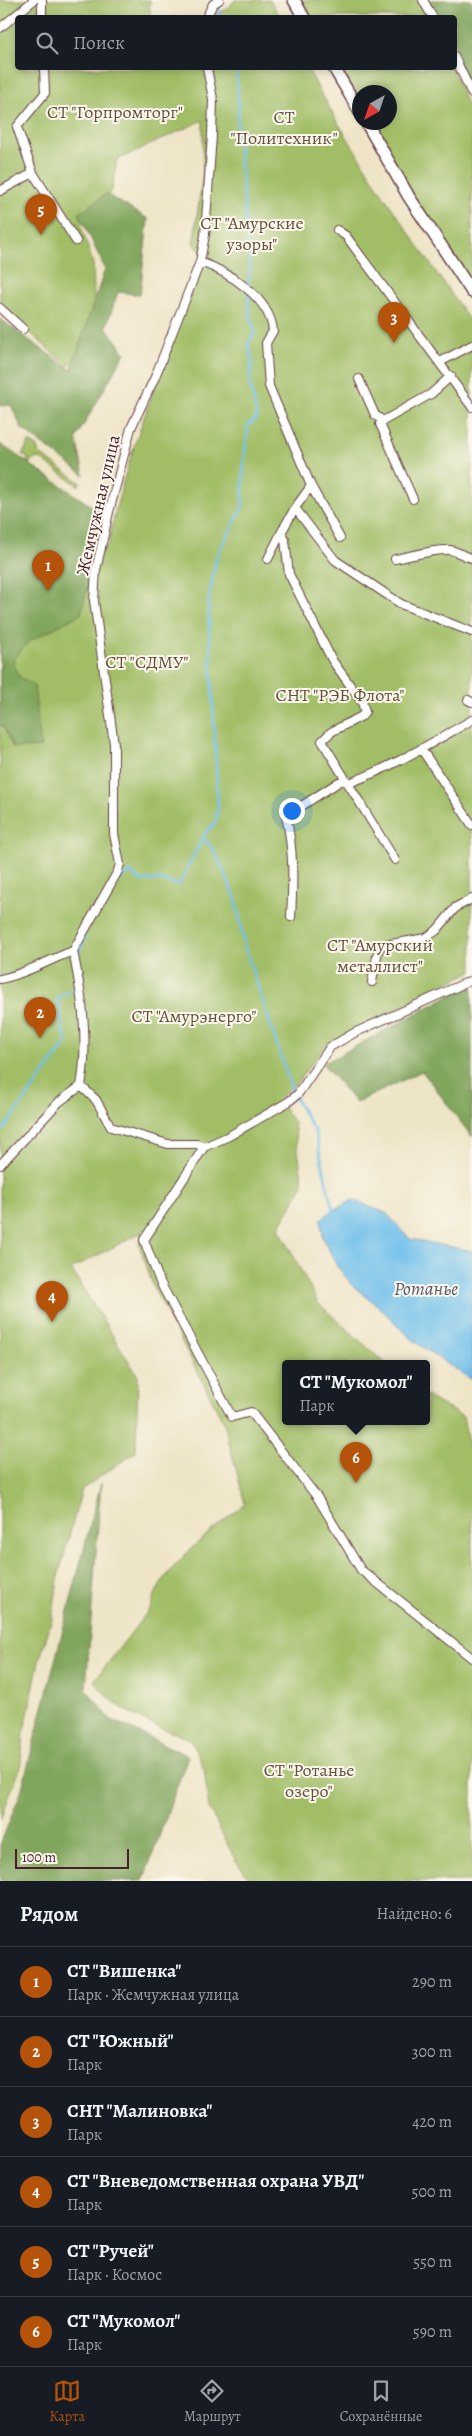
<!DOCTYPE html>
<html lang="ru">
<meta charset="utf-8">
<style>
body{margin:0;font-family:Alegreya,serif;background:#20242c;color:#f1f3f6}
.compass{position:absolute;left:352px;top:85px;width:45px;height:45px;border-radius:50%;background:#171b24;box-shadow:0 2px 8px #0003;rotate:220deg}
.scale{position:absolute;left:15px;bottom:12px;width:114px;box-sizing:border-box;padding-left:5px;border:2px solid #4a1f2b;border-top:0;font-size:14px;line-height:18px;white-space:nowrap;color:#4a1f2b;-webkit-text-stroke:4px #fbf7ec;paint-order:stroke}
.you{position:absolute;left:291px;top:810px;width:18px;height:18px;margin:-12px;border:4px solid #fff;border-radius:50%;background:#1a73e8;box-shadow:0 0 0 8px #1a73e833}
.badge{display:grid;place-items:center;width:32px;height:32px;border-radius:50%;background:#b45309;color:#fff;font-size:16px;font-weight:700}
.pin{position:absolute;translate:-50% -41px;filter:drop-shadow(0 1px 2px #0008)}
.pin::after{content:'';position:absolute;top:26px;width:18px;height:15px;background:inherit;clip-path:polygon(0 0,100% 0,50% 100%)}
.popup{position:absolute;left:282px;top:1360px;width:148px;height:65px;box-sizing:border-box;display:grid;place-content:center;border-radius:5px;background:#171b24;filter:drop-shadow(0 1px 4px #0005);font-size:16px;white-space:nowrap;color:#9ea1a6}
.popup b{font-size:19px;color:#f1f3f6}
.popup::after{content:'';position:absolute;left:50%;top:100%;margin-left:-10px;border:10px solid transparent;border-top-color:#171b24}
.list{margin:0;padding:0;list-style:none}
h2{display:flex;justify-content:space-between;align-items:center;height:65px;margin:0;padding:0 20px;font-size:21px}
h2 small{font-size:16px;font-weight:400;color:#9ea1a6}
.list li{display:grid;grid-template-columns:32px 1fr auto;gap:15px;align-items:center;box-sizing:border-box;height:70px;padding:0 20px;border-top:1px solid #363941}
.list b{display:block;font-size:19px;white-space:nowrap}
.list p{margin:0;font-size:16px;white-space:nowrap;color:#9ea1a6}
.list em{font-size:16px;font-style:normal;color:#9ea1a6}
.icon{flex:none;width:28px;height:28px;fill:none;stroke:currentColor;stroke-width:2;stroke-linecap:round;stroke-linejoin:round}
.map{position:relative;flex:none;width:472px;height:1881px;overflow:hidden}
.search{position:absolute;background:#171b24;box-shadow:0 2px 8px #0003;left:15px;right:15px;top:15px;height:55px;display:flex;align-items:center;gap:12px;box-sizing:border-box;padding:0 18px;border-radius:5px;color:#9ea1a6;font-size:19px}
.sheet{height:485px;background:#171b24}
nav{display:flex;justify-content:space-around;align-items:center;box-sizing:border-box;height:70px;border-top:1px solid #363941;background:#171b24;font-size:14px;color:#9ea1a6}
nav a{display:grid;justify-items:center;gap:2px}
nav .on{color:#b45309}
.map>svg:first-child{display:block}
.green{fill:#a1be66;stroke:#766e48}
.forest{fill:#80a55b;stroke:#656243}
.water{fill:#70c0eb;stroke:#5d708b}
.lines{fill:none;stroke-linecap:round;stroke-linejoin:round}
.stream{stroke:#70c0eb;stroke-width:2.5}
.street-casing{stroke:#633d42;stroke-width:10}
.secondary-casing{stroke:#633d42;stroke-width:14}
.street{stroke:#fff;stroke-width:8}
.secondary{stroke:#fff;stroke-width:11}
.labels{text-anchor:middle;stroke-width:4;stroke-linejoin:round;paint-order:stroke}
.park-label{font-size:18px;fill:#644f3d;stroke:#fbf7ec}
.street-label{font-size:18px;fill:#4a1f2b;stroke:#fbf7ec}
.water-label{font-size:19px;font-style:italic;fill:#57576e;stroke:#fbf7ec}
</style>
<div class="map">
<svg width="472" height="1881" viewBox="0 0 472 1881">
<rect width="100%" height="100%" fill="#fbf7ec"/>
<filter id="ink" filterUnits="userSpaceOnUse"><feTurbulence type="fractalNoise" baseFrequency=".02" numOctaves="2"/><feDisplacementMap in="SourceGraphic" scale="10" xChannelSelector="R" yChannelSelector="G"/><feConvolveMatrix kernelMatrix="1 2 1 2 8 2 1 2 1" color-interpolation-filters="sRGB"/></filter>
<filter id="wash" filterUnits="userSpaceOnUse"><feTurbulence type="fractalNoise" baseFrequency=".0096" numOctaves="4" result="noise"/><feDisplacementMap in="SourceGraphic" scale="20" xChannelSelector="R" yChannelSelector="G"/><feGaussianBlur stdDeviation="1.12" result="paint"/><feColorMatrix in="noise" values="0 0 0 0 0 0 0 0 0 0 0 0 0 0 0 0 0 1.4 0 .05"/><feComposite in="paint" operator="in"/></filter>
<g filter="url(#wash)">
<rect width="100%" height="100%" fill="#eee4c6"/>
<path class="green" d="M0,0H150V17L18,18V68H307L335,118L381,192L472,324V971L326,1045L295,1085L278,1099L294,1123L303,1185L279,1228L318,1303L386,1364H286V1422H426V1396L463,1417L472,1462V1881H251L236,1861L209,1808L204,1769L190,1739C153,1725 119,1714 94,1681L151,1607C159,1569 215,1528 245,1504L224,1423L153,1286L139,1244L142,1232L71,1269L138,1376L136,1452L82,1489L59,1573L52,1619L39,1661L24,1733L20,1769L0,1820V530L108,547C120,478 146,412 170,346C180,320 192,295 200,268L207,256L193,244L203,174V120L117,160L112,190L81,226L93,263L95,328L68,367L0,305Z
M235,0H270L280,17H211L228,8Z
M298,0H417L428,17H308Z
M337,68H452L472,117V283L417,202L369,123L390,122V92H360L359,106Z
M29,442L36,446L40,454L80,482L79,486L39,458L31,460L18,508L0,510L15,505L28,458L22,455Z"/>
<path class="forest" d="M426,0H472V97L455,54L454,18L436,17Z
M106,194L148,219L140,295L118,292L106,327L125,353L76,438L84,475L22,429L11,405L0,406V319L71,370L105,269L79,213Z
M0,444L106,516L81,614L28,642L13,661L19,677L34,685L41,747L13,748L3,726H0Z
M472,983V1137L422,1071L356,1103L323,1064Z
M101,1483L86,1689L110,1719L188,1756L143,1881H0V1845L21,1792Z"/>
<path class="water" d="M353,1200L386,1213L410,1239L472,1251V1380L415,1342L376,1304L353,1286L337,1266L323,1237L321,1219L333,1210Z"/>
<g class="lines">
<path class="stream" d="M218,2L221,18
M236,68L239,108L237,125L250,268L248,287
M203,837L214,850L236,899L245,948L294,1096L315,1132L333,1210
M116,882L130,872L140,881L159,880L179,885L205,833L216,822L218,804L208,604L217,555L243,507V474L248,425L257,418L250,383L252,360L248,343L255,333L250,315L248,292
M77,958L85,937
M0,1130H3L67,1042L62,1029L58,997L79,987"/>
</g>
</g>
<g filter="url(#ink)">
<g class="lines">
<defs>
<path id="street" d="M42,0V18
M423,0L433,18
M206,18L213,4L219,0
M0,28L34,0
M454,56L472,94
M44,68L45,93L17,127L33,173L76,241
M0,191L33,173
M337,230L346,236L472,407
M200,262C229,272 270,298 273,331L266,343L269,386L311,486L340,538
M0,308L23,329
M440,362L472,345
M359,379L375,415L383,421L431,394L451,376
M383,421L380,424L413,499
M311,486L295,508L335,560L401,604L472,632
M295,508L281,533L285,540L289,574L332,660L362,702L365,712L362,716L331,732L322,741L395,860
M268,559L281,533
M395,559C413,556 432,549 450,550C457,551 465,557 472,558
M468,700L472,702
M422,750L472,825
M291,917C293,882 294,851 286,816L342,780L349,783C393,767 431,743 472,720
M73,951L118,871L120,864L114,834V744L94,601L96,570L109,512L131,428L155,377L200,262L205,235L212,135L213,99L207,68
M0,979C26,974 48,960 73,951
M372,982L379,946L426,938L437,930L456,907L472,899
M81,1086L96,1100L111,1127L168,1144H197L204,1147L229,1136L288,1102L298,1094L330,1047L354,1033L472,980
M204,1147L144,1240L160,1282L232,1417L251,1412L317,1497L361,1570L472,1658
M0,1165L59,1102L81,1086C89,1040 82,996 73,951"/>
<path id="secondary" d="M294,0L304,18
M334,68L360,112
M366,122L409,197L472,292"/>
</defs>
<use href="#street" class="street-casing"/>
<use href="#secondary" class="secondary-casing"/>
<use href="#street" class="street"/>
<use href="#secondary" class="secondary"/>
</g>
</g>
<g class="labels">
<g class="park-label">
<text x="115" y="118">СТ "Горпромторг"</text>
<text x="284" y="123">СТ<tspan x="284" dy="21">"Политехник"</tspan></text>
<text x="252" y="229">СТ "Амурские<tspan x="252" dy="21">узоры"</tspan></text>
<text x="147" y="668">СТ "СДМУ"</text>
<text x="340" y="701">СНТ "РЭБ Флота"</text>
<text x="380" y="951">СТ "Амурский<tspan x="380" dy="21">металлист"</tspan></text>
<text x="194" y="1022">СТ "Амурэнерго"</text>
<text x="309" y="1776">СТ "Ротанье<tspan x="309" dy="21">озеро"</tspan></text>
</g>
<g class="street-label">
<text transform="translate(98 505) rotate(-77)" y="6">Жемчужная улица</text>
</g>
<g class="water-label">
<text x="426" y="1295">Ротанье</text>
</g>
</g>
</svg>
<svg class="compass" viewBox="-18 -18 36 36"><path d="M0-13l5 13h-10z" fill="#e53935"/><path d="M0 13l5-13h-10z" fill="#9ea1a6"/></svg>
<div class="scale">100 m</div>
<div class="you"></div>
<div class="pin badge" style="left:48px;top:591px">1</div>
<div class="pin badge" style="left:40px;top:1038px">2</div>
<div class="pin badge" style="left:394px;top:343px">3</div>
<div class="pin badge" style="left:52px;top:1322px">4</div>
<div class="pin badge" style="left:41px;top:235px">5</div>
<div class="pin badge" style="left:356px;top:1483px">6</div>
<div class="popup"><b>СТ &quot;Мукомол&quot;</b>Парк</div>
<div class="search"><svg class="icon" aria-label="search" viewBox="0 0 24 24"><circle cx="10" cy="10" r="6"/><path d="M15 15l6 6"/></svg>Поиск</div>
</div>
<section class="sheet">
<h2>Рядом<small>Найдено: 6</small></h2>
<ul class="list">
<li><span class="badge">1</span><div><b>СТ &quot;Вишенка&quot;</b><p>Парк · Жемчужная улица</p></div><em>290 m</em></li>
<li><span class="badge">2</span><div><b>СТ &quot;Южный&quot;</b><p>Парк</p></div><em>300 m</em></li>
<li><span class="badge">3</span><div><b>СНТ &quot;Малиновка&quot;</b><p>Парк</p></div><em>420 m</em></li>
<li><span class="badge">4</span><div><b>СТ &quot;Вневедомственная охрана УВД&quot;</b><p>Парк</p></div><em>500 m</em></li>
<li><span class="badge">5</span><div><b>СТ &quot;Ручей&quot;</b><p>Парк · Космос</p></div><em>550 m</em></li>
<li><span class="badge">6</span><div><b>СТ &quot;Мукомол&quot;</b><p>Парк</p></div><em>590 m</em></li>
</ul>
</section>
<nav>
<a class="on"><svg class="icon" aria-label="map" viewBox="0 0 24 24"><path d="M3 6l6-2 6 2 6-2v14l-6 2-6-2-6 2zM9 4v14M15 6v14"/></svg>Карта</a>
<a><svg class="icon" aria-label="directions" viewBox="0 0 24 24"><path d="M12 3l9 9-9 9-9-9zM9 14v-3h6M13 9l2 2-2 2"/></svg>Маршрут</a>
<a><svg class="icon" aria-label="saved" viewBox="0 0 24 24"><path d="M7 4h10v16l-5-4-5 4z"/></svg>Сохранённые</a>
</nav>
